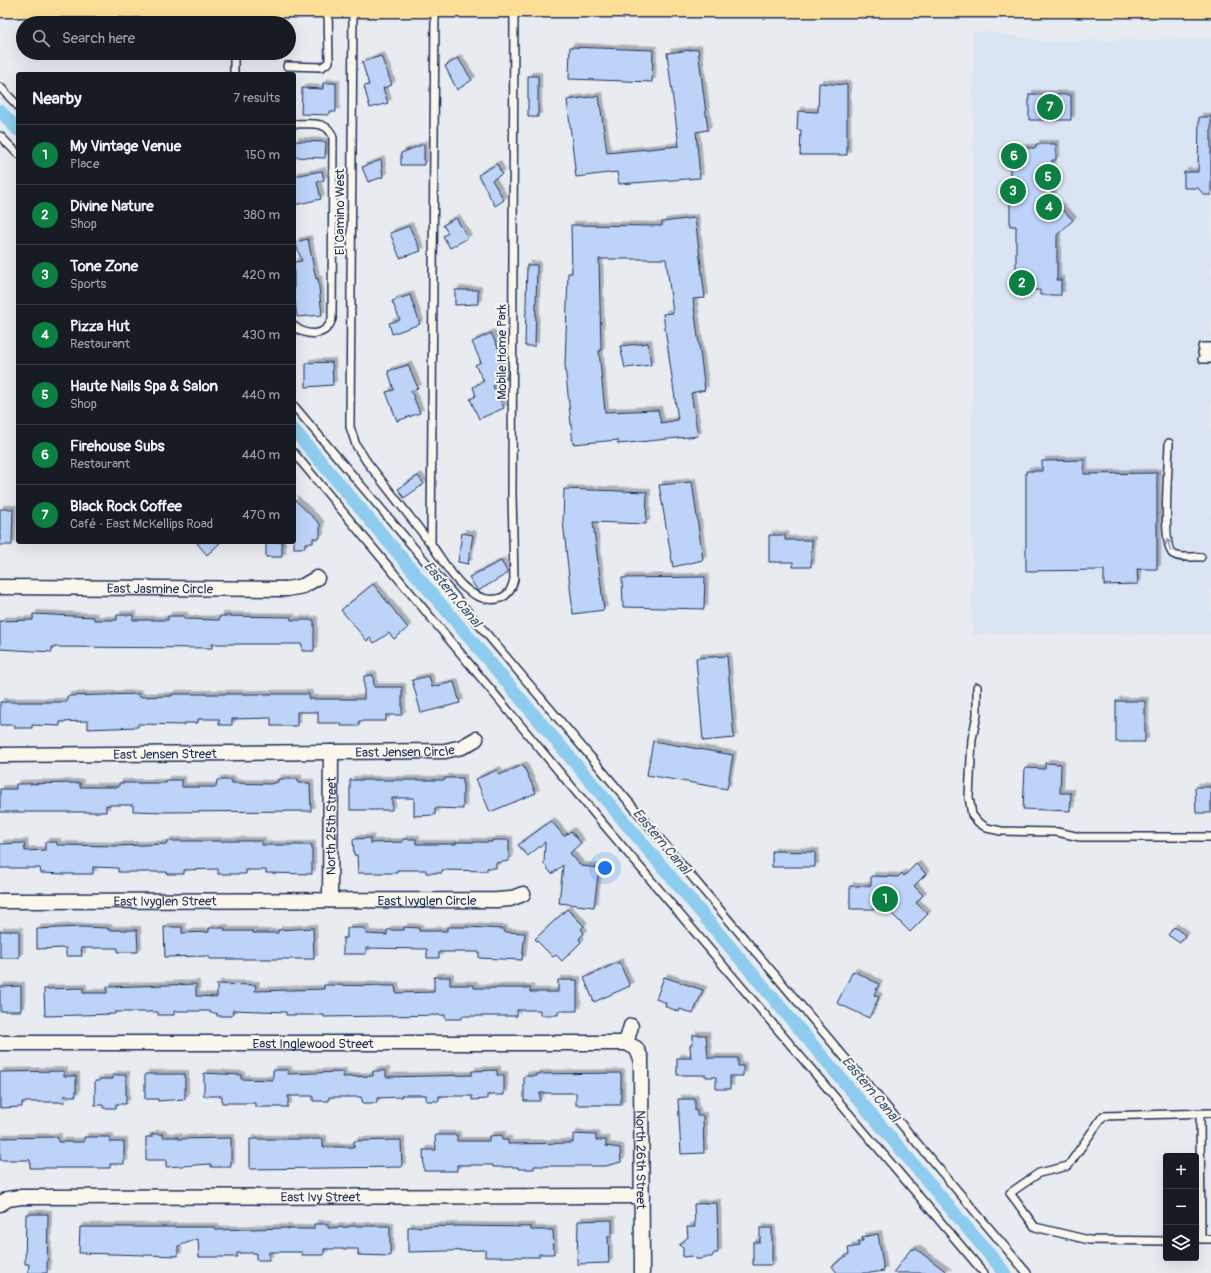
<!DOCTYPE html>
<meta charset="utf-8">
<style>
body{margin:0;font-family:Pangolin,sans-serif;background:#242831;color:#f1f3f6}
.controls{position:absolute;right:12px;bottom:12px;display:grid;overflow:hidden;border-radius:4px;box-shadow:0 4px 16px #0002}
.controls button{width:36px;height:36px;display:grid;place-items:center;padding:0;border:0;border-bottom:1px solid #363941;background:#171b24;color:#f1f3f6;font:20px sans-serif}
.you{position:absolute;left:605px;top:868px;width:14px;height:14px;margin:-10px;border:3px solid #fff;border-radius:50%;background:#1a73e8;box-shadow:0 0 0 6px #1a73e833}
.badge{display:grid;place-items:center;width:26px;height:26px;border-radius:50%;background:#0b8043;color:#fff;font-size:13px;font-weight:700}
.pin{position:absolute;translate:-50% -50%;border:2px solid #fff;box-shadow:0 1px 4px #0006}
.list{margin:0;padding:0;list-style:none}
h2{display:flex;justify-content:space-between;align-items:center;height:52px;margin:0;padding:0 16px;font-size:17px}
h2 small{font-size:13px;font-weight:400;color:#9ea1a6}
.list li{display:grid;grid-template-columns:26px 1fr auto;gap:12px;align-items:center;box-sizing:border-box;height:60px;padding:0 16px;border-top:1px solid #363941}
.list b{display:block;font-size:15px;white-space:nowrap}
.list p{margin:0;font-size:13px;white-space:nowrap;color:#9ea1a6}
.list em{font-size:13px;font-style:normal;color:#9ea1a6}
.icon{flex:none;width:22px;height:22px;fill:none;stroke:currentColor;stroke-width:2;stroke-linecap:round;stroke-linejoin:round}
.map{position:relative;flex:none;width:1211px;height:1273px;overflow:hidden}
.search{position:absolute;background:#171b24;box-shadow:0 4px 16px #0002;left:16px;top:16px;width:280px;height:44px;display:flex;align-items:center;gap:10px;box-sizing:border-box;padding:0 14px;border-radius:22px;color:#9ea1a6;font-size:15px}
.panel{position:absolute;background:#171b24;box-shadow:0 4px 16px #0002;left:16px;top:72px;width:280px;height:472px;border-radius:4px}
.map>svg:first-child{display:block}
.built{fill:#dbe4f2}
.lines{fill:none;stroke-linecap:round;stroke-linejoin:round}
.canal{stroke:#8dccee;stroke-width:13}
.building{fill:#bdd3f8;stroke:#1b2f5e;fill-rule:evenodd;filter:url(#shadow)}
.service-casing{stroke:#1b2f5e;stroke-width:10}
.minor-casing{stroke:#1b2f5e;stroke-width:17}
.primary-casing{stroke:#1b2f5e;stroke-width:25}
.service{stroke:#fbf7ec;stroke-width:7}
.minor{stroke:#fbf7ec;stroke-width:14}
.primary{stroke:#fdde96;stroke-width:22}
.oneway{stroke:#8b93a5}
.labels{text-anchor:middle;stroke-width:4;stroke-linejoin:round;paint-order:stroke}
.street-label{font-size:13px;fill:#1b2f5e;stroke:#fbf7ec}
.water-label{font-size:14px;font-style:italic;fill:#385682;stroke:#fbf7ec}
</style>
<div class="map">
<svg width="1211" height="1273" viewBox="0 0 1211 1273">
<defs>
<filter id="shadow"><feDropShadow dx="3.5" dy="-3.5" stdDeviation="0" flood-color="#0004"/></filter>
</defs>
<rect width="100%" height="100%" fill="#e8ecf0"/>
<filter id="ink" filterUnits="userSpaceOnUse"><feTurbulence type="fractalNoise" baseFrequency=".025" numOctaves="2"/><feDisplacementMap in="SourceGraphic" scale="8" xChannelSelector="R" yChannelSelector="G"/><feConvolveMatrix kernelMatrix="1 2 1 2 8 2 1 2 1" color-interpolation-filters="sRGB"/></filter>
<g filter="url(#ink)">
<path class="built" d="M973,32H989L1045,41L1211,39V635L972,634Z"/>
<g class="lines">
<path class="canal" d="M0,111L18,130
M294,430L1005,1273"/>
</g>
<path class="building" d="M570,47L653,50L652,82L569,79Z
M698,49L708,130L696,132L700,178L619,184L617,172L576,177L567,100L599,96L607,153L679,146L667,53Z
M381,56L392,85L383,88L388,103L370,108L364,86L369,85L362,62Z
M458,58L472,80L457,90L445,66Z
M528,76H538V117H528Z
M323,83H336V112H329V115L301,114L302,88L323,89Z
M819,83L847,85V155H800L801,130H797L798,111L818,112Z
M1029,94L1071,95V120H1029Z
M1199,117H1211V195H1204L1198,188H1184V172H1198Z
M295,141L326,142L325,158L294,157Z
M424,144V165H401V153Z
M1036,144H1056V160H1052V200L1073,220L1057,235V280H1061V295H1040V290H1016V226H1010V148H1036Z
M381,160L383,177L368,182L362,167Z
M497,164L502,174L492,180L504,200L495,206L478,175Z
M322,171L324,180L317,182L321,199L294,205V176Z
M456,218L468,238L450,248L443,236L448,233L443,225Z
M695,218L705,298L693,299L705,390L691,393L698,436L618,444V440L573,444L565,365L568,273H572L571,225L662,226V222ZM599,259H666L673,313L663,314L678,420L661,423L658,410L605,412L599,351H601Z
M409,226L421,251L400,258L390,233Z
M308,239L316,279L318,278L322,315L297,317L294,293V262L302,261L295,242Z
M527,265H537L535,346H525Z
M455,290H478V304L455,305Z
M410,295L420,324L392,334L389,323L400,320L392,301Z
M491,333L503,358L498,360L507,379L493,386L504,408L479,419L470,399L476,396L473,387L484,381L475,365L481,362L472,342Z
M648,343L651,365L625,368L620,346Z
M332,362L333,385L306,387V363Z
M408,365L418,388L411,391L420,413L397,421L386,392L394,390L388,371Z
M1084,460V474L1157,473V569H1137L1138,584L1104,585V570L1026,571V471H1042V461Z
M418,476L424,484L404,498L398,489Z
M692,482L703,560L673,567L659,485Z
M564,489L647,492L646,524L593,522L604,610L573,614L563,521Z
M294,499L320,524V538H313V543H305V548H294Z
M0,509H13L12,545H0Z
M462,533L473,535L468,564L458,562Z
M769,535H785V540H812L811,567H793V562H769Z
M196,542H221L207,555Z
M266,542H282V557H266Z
M501,561L508,573L478,591L469,577Z
M705,577L704,609L623,607L622,578Z
M373,584L408,628L394,639L389,633L374,643L370,638L367,641L341,610Z
M33,614L94,617V620H117V615H133V620H168V616H184V619L219,620L220,616L291,617V620H314V651H302V644H212V648L52,647V652L0,649V621L33,620Z
M727,656L734,738L703,741L696,658Z
M373,675L374,687H402V715H386V721H359V726H341V723H318V712H297V726H271V718L232,719V725H219V719H198V723H184V725L138,724V727L88,729V721L60,722V726L32,725V728H15V725H0V702H67V696L139,694V697L172,696V694H309V699H364V676Z
M429,676L432,687L454,682L460,703L421,713L412,680Z
M1116,701H1145V742H1116Z
M653,741L733,755L727,789L647,775Z
M1045,763L1061,764L1060,793H1071L1070,811L1023,809L1025,768L1045,769Z
M523,765L536,793L490,812L476,779L497,770L499,775Z
M445,778H463V809L435,808V815L414,816V798H392V810H350V780H445Z
M278,779H298V783H310L311,811L166,812L133,811V805H106V812H0V789H16V784L80,783V787H119V783H166V780H182V787H216L217,780H232V783L270,784L278,782Z
M1195,787H1211V813H1196Z
M551,821L564,836L571,831L581,843L570,853L581,866L599,868L594,907L559,903L563,865L552,874L544,864L545,842L528,856L518,845Z
M370,838V843L403,842V839H416V844H456V842H492V840H509V861L496,863V868H487V871L442,870V873H426V870H397V873H358L357,855H354L353,839Z
M167,841H262V845H312V874L266,873V870H246V874H218V869L184,870V874H167V872H118V868L93,867V874H64L41,873L40,868H0V844L24,843L25,851L45,850V842H57V845L118,846L167,844Z
M772,851L815,852V867H772Z
M916,864L926,874L914,886L923,895L916,903L928,914L910,932L887,909H850V886H871V876L898,877L902,873L904,876Z
M567,909L584,926L581,929L584,933L579,939L581,942L562,961L556,955L553,957L535,939Z
M81,927L108,928V930H137L138,952H118V948H81L82,956H66V948L37,949V929Z
M164,927H182V933L209,932V928H225V931H253V933H278V930L313,928L314,959H209V956L165,957Z
M404,927L419,928V931H447V927H466L504,929V932L525,933L522,960L479,958V952H439V958H427V949L366,948V954H343V938H347V928H365L366,934L387,935V930H404Z
M1174,927L1185,935L1180,943L1168,935Z
M0,931H19V958H0Z
M619,962L630,986L594,1002L584,978Z
M853,971L879,984L874,995L879,997L869,1018L837,1003Z
M434,977H450V985H474V988H530V992H558V980H577V1011H558V1015H540V1010H517V1016H462V1019H445V1015L324,1017V1015H286V1012L233,1010L232,1016H217V1013H210V1011H174V1015H158V1012H115V1014L45,1016L44,989L83,988V993H107V987L196,984V996L217,997V984L256,985L255,991L324,989V985L395,986L396,993L434,992Z
M664,977L703,990L693,1014L680,1009L679,1012L665,1006L666,1003L656,999Z
M21,986V1011H0V987Z
M693,1035H706L708,1058H738V1066H743V1076H730V1089H716V1077H706V1075H677V1058H691L690,1046L693,1042Z
M273,1070H288V1074L343,1072V1077L373,1076V1071H386V1077L472,1075V1071L497,1070V1075H504V1095H487V1099L472,1100V1096H439V1101H426V1095H401L402,1097L377,1098V1103H363L361,1097H329V1101H313V1096H288V1107H255V1103H222V1096H204V1073L241,1075V1079L273,1080Z
M64,1071V1076H76V1096H64L65,1102H22V1107L0,1108V1072Z
M621,1073V1105H576V1093H540V1101H524V1076H537V1074Z
M145,1074H185V1099L158,1101V1099H145Z
M113,1075H126V1104H116V1108H103V1105H95V1081H100V1079H113Z
M678,1099H695V1111H697V1116H703L704,1153L681,1154Z
M152,1134H163V1137H178V1139L231,1138V1167H211V1164L166,1167V1160H146V1137H152Z
M573,1134L596,1135V1140H606V1146L620,1148L621,1162L606,1166H534V1169H518V1167H493V1165H457V1171H424L423,1150H436L435,1135H457V1141H489V1136L502,1135V1140H508V1144L573,1143Z
M58,1137V1142H84V1137H110V1142H124V1164H110V1168H30V1160H0V1138Z
M250,1139H323V1147H354V1141L401,1140L402,1167L250,1169Z
M717,1203L718,1253H714L712,1257H703L701,1259H695L692,1256L683,1257V1248L679,1245L688,1237L687,1227H695L694,1204Z
M26,1214H48L47,1273H28L29,1264H25Z
M612,1220V1236H608L609,1263L577,1264L578,1221Z
M314,1224H328V1228L349,1227V1226H390V1256L358,1255V1249H324V1255H302V1252H269V1260H256V1253H237V1257H199L198,1239L178,1246V1256L79,1253L80,1227H215V1230L288,1228V1229H314Z
M459,1226L531,1227V1230H553L554,1254H539V1257H485V1250L408,1252V1227Z
M760,1228H772V1265H753V1242H760Z
M878,1234L884,1271L870,1273H837L832,1266L849,1254L848,1248L859,1246L858,1241H863L862,1237Z
M916,1249L948,1273H893L910,1250Z"/>
<g class="lines">
<defs>
<path id="service" d="M353,8L350,427L356,445L367,462L431,544
M435,8L431,544C446,565 466,604 497,599C508,597 512,589 514,579L512,494L514,8
M235,23L236,8
M287,66L322,67L329,62L328,8
M234,74V53
M0,87L18,106
M294,124C308,124 329,120 333,138L332,319C326,337 307,337 294,326
M0,136L18,154
M1202,347H1211
M1202,353H1211
M1202,359H1211
M294,406L1027,1273
M1169,443C1169,460 1161,547 1173,554C1180,559 1193,556 1201,557
M294,453L566,780L984,1273
M977,687V715L972,739L969,797L972,815L978,822L987,828L1001,831L1057,832L1080,837H1211
M1196,1239H1201L1200,1114
M1201,1239H1211
M1166,1241L1089,1240L1035,1227L1010,1193L1039,1173L1068,1166L1103,1116L1211,1113"/>
<g id="minor">
<path id="s1" d="M0,587L287,589L303,586L317,578"/>
<path id="s2" d="M0,755L445,751L462,747L476,739"/>
<path id="s3" d="M330,900L331,752"/>
<path id="s4" d="M0,901L497,900L510,899L523,894"/>
<path id="s5" d="M0,1043H626L636,1048L641,1058L642,1273"/>
<path d="M626,1043L631,1026"/>
<path id="s6" d="M0,1204L8,1199L21,1197L642,1196"/>
</g>
<path id="primary" d="M0,6H1211"/>
</defs>
<use href="#service" class="service-casing"/>
<use href="#minor" class="minor-casing"/>
<use href="#primary" class="primary-casing"/>
<use href="#service" class="service"/>
<use href="#minor" class="minor"/>
<use href="#primary" class="primary"/>
</g>
<defs><path id="oneway-shaft" d="M-6 0H5M1.5-3L5.5 0L1.5 3" fill="none" stroke-width="1.6" stroke-linecap="round" stroke-linejoin="round"/></defs>
<use class="oneway" href="#oneway-shaft" transform="translate(1169 545) rotate(-104)"/>
</g>
<g class="labels">
<g class="street-label">
<text transform="translate(339 212) rotate(-90)" y="5">El Camino West</text>
<text transform="translate(501 352) rotate(-90)" y="5">Mobile Home Park</text>
<text dy="5" stroke="none"><textPath href="#s1" startOffset="160">East Jasmine Circle</textPath></text>
<text dy="5" stroke="none"><textPath href="#s2" startOffset="405">East Jensen Circle</textPath></text>
<text dy="5" stroke="none"><textPath href="#s2" startOffset="165">East Jensen Street</textPath></text>
<text dy="5" stroke="none"><textPath href="#s3" startOffset="74">North 25th Street</textPath></text>
<text dy="5" stroke="none"><textPath href="#s4" startOffset="165">East Ivyglen Street</textPath></text>
<text dy="5" stroke="none"><textPath href="#s4" startOffset="427">East Ivyglen Circle</textPath></text>
<text dy="5" stroke="none"><textPath href="#s5" startOffset="313">East Inglewood Street</textPath></text>
<text dy="5" stroke="none"><textPath href="#s5" startOffset="750">North 26th Street</textPath></text>
<text dy="5" stroke="none"><textPath href="#s6" startOffset="322">East Ivy Street</textPath></text>
</g>
<g class="water-label">
<text transform="translate(453 594) rotate(50)" y="5">Eastern Canal</text>
<text transform="translate(662 841) rotate(50)" y="5">Eastern Canal</text>
<text transform="translate(871 1089) rotate(50)" y="5">Eastern Canal</text>
</g>
</g>
</svg>
<div class="controls">
<button>+</button>
<button>−</button>
<button><svg class="icon" aria-label="layers" viewBox="0 0 24 24"><path d="M12 4l9 5-9 5-9-5zM3 14l9 5 9-5"/></svg></button>
</div>
<div class="you"></div>
<div class="pin badge" style="left:885px;top:899px">1</div>
<div class="pin badge" style="left:1022px;top:283px">2</div>
<div class="pin badge" style="left:1013px;top:191px">3</div>
<div class="pin badge" style="left:1049px;top:207px">4</div>
<div class="pin badge" style="left:1048px;top:177px">5</div>
<div class="pin badge" style="left:1014px;top:156px">6</div>
<div class="pin badge" style="left:1050px;top:107px">7</div>
<div class="search"><svg class="icon" aria-label="search" viewBox="0 0 24 24"><circle cx="10" cy="10" r="6"/><path d="M15 15l6 6"/></svg>Search here</div>
<section class="panel">
<h2>Nearby<small>7 results</small></h2>
<ul class="list">
<li><span class="badge">1</span><div><b>My Vintage Venue</b><p>Place</p></div><em>150 m</em></li>
<li><span class="badge">2</span><div><b>Divine Nature</b><p>Shop</p></div><em>380 m</em></li>
<li><span class="badge">3</span><div><b>Tone Zone</b><p>Sports</p></div><em>420 m</em></li>
<li><span class="badge">4</span><div><b>Pizza Hut</b><p>Restaurant</p></div><em>430 m</em></li>
<li><span class="badge">5</span><div><b>Haute Nails Spa &amp; Salon</b><p>Shop</p></div><em>440 m</em></li>
<li><span class="badge">6</span><div><b>Firehouse Subs</b><p>Restaurant</p></div><em>440 m</em></li>
<li><span class="badge">7</span><div><b>Black Rock Coffee</b><p>Café · East McKellips Road</p></div><em>470 m</em></li>
</ul>
</section>
</div>
